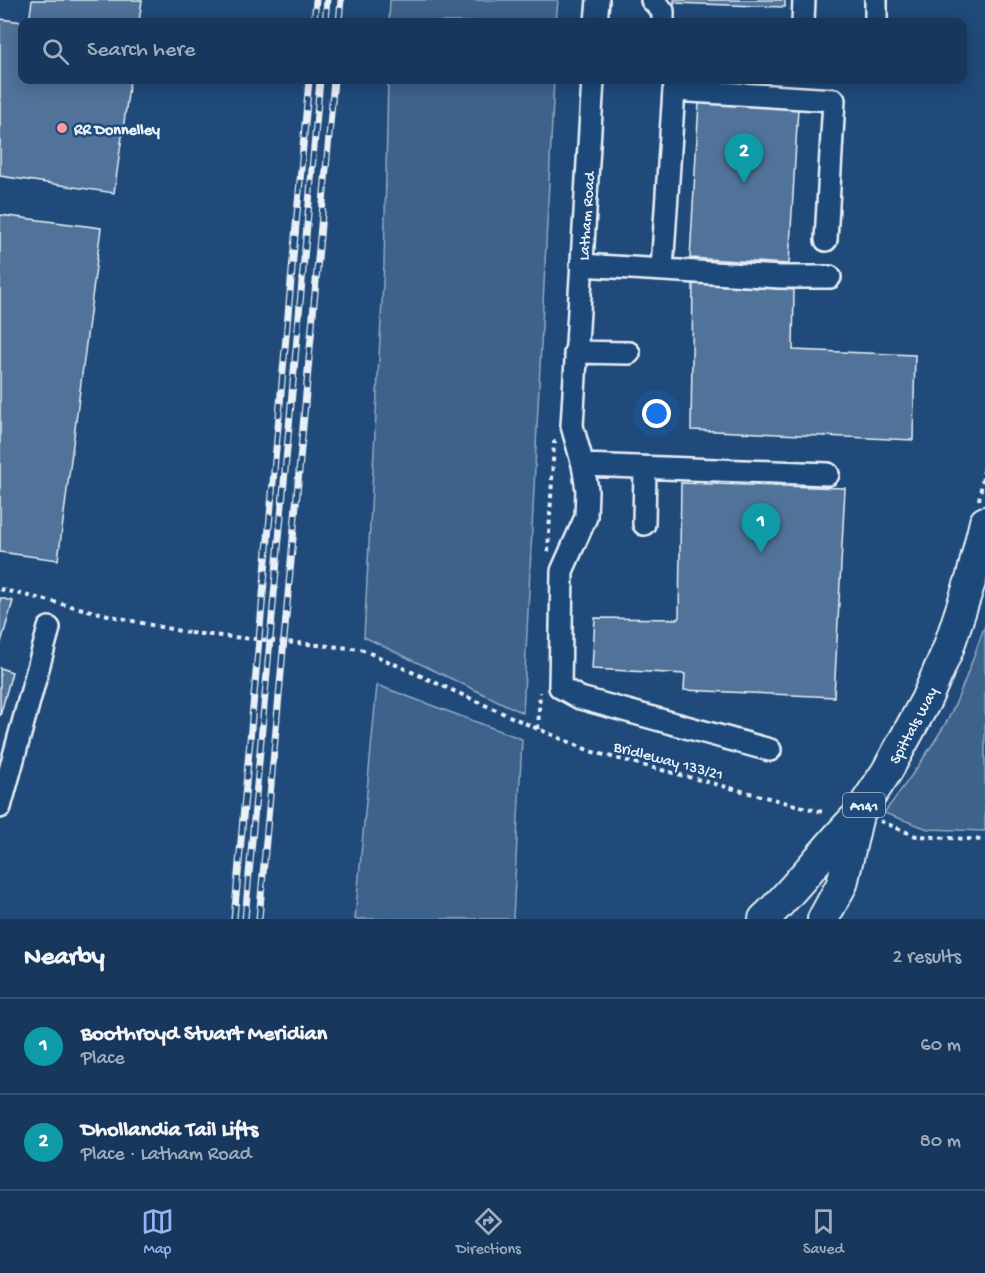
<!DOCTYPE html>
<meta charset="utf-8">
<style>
body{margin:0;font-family:"Gochi Hand",sans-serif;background:#244365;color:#f1f3f6}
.you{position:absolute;left:657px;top:414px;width:21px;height:21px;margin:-15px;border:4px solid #fff;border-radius:50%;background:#1a73e8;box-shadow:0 0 0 9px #1a73e833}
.badge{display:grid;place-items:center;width:39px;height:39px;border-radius:50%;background:#95b2f1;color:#fff;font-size:20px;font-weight:700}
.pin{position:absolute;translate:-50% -50px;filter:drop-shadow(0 2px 3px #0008)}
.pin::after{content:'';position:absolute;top:32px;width:21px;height:18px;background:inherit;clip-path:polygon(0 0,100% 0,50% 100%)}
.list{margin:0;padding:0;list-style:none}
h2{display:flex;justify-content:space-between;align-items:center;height:78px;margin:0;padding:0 24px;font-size:26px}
h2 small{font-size:20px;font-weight:400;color:#9eacbb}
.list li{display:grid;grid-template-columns:39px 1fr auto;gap:18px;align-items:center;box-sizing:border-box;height:96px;padding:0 24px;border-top:2px solid #365272}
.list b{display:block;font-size:22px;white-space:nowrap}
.list p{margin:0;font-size:20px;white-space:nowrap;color:#9eacbb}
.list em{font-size:20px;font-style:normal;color:#9eacbb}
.icon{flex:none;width:33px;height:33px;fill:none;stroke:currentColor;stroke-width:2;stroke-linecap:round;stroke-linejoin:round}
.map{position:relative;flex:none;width:985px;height:919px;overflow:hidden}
.search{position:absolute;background:#17385c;box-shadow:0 3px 15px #0003;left:18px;right:18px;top:18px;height:66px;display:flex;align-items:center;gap:15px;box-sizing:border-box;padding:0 21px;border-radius:12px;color:#9eacbb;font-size:22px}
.sheet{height:270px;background:#17385c}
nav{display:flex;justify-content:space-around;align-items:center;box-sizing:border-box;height:84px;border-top:2px solid #365272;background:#17385c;font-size:16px;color:#9eacbb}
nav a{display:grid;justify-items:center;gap:3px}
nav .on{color:#95b2f1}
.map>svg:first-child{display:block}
.green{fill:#3c628c;stroke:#92aac2;stroke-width:1.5}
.building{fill:#517399;stroke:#e8f1f8;stroke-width:1.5}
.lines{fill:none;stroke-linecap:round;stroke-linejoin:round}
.minor-casing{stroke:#e8f1f8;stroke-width:26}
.highway-casing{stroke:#e8f1f8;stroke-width:34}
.path{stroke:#e8f1f8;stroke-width:4;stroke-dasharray:4.5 4.5;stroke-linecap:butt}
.minor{stroke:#1f4a7a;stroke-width:21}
.highway{stroke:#1f4a7a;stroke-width:30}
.rail-casing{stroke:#e8f1f8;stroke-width:7}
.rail{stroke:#1f4a7a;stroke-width:4.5;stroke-dasharray:14;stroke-linecap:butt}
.path-bridge{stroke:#e8f1f8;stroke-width:4;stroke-dasharray:4.5 4.5;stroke-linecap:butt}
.poi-dot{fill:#ff9aa2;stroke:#1f4a7a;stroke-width:2}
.labels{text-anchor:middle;stroke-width:5;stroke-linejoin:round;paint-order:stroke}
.shield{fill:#1f4a7a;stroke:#acbfd2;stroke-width:1.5}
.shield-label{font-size:15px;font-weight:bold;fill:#e8f1f8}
.poi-label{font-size:16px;font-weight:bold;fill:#e8f1f8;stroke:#1f4a7a;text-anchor:start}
.street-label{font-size:16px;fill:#e8f1f8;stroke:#1f4a7a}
</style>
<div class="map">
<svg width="985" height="919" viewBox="0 0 985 919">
<rect width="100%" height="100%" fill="#1f4a7a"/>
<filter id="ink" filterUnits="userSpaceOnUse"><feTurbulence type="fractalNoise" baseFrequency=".0167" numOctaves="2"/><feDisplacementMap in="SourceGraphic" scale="12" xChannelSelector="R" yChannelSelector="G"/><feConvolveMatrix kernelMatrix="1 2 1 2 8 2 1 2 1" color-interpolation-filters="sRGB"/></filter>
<g filter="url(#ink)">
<path class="green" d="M390,0H558L556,22H389Z
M388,80H554L523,713L364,637L384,264Z
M985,625V831L928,829L884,813C906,784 928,753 947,721C963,691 973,657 985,625Z
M377,685L522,739L513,919H355Z"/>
<path class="building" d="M32,0H142L139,22H29Z
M674,0H785V7L674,3Z
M0,19L23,22L22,80H130L114,193L0,176Z
M699,102L798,108L789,264L690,258Z
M0,215L101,228L58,560L0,552Z
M693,283L794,290L793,350L915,355L913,440L691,430Z
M681,483L845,488L834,697L684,690L685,674L592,669L595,618L679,619Z
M0,598L13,601L0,646Z
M0,668L12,672L0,716Z"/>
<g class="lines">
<defs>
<path id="minor" d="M652,0L663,11V22
M596,22L598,0
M803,22L804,0
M876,22V0
M593,80L572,426L583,465L587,490L586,517L562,571L560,687L580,698L770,750
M581,265L781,277H830
M662,269L674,90L834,100L826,240
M575,352L629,353
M583,465L828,474
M644,524L645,469
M0,807L49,628"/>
<g id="highway">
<path d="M764,919C798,887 825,848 858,815"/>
<path id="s1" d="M823,919L842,884L858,815L887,771L926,700L948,649L972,576L985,522"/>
</g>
</defs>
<use href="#minor" class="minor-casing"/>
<use href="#highway" class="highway-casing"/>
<path class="path" d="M979,500L985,465
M548,552L554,443L556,441
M0,589L137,622L190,633
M361,649L538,729L593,752L826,813
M538,729L540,692
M880,821L916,836L985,840"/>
<use href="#minor" class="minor"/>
<use href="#highway" class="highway"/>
<defs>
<path id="rail" d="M314,22L316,0
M325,22L327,0
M339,22L341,0
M234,919L309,80
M245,919L320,80
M259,919L334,80"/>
</defs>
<use href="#rail" class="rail-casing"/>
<use href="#rail" class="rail"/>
<path class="path-bridge" d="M190,633L361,649"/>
</g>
</g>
<circle class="poi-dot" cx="62" cy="128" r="6"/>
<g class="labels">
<rect class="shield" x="843" y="793" width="42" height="24" rx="4.5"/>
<g class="shield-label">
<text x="864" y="810">A141</text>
</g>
<g class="poi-label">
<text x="74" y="134">RR Donnelley</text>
</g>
<g class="street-label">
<text transform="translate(585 216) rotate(-86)" y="6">Latham Road</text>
<text dy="6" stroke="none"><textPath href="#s1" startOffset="216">Spittals Way</textPath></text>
<text transform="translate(669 759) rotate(15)" y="6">Bridleway 133/21</text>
</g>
</g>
</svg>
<div class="you"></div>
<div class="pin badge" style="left:761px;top:553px;background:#0f9aa8">1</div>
<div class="pin badge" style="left:744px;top:183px;background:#0f9aa8">2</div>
<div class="search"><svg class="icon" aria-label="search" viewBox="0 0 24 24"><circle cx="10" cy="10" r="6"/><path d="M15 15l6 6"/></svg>Search here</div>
</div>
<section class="sheet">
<h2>Nearby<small>2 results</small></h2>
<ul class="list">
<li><span class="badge" style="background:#0f9aa8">1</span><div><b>Boothroyd Stuart Meridian</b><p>Place</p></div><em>60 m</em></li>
<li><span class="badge" style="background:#0f9aa8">2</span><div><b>Dhollandia Tail Lifts</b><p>Place · Latham Road</p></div><em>80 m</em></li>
</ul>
</section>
<nav>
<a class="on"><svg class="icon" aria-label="map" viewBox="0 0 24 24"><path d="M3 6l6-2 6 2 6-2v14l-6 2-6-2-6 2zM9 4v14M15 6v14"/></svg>Map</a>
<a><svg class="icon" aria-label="directions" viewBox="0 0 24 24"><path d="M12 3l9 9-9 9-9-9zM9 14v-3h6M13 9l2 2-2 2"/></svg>Directions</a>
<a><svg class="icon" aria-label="saved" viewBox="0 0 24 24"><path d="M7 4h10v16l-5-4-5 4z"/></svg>Saved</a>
</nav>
